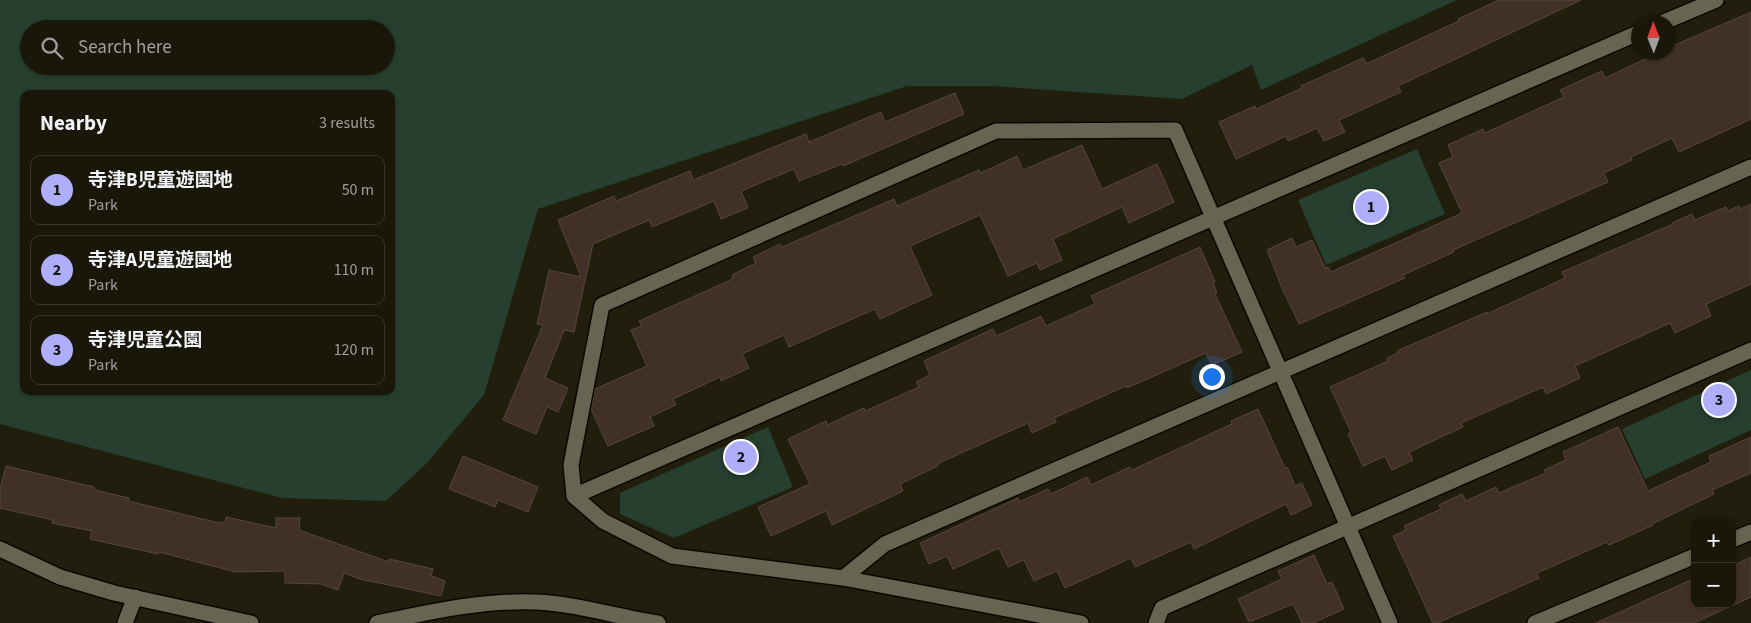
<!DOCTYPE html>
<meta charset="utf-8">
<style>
body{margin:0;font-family:"Source Sans 3","Noto Sans JP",sans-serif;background:#221f13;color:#f1f3f6}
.controls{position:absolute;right:15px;bottom:15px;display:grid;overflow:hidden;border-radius:10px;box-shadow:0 1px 4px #0004}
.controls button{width:45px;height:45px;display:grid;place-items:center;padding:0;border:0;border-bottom:1px solid #37352b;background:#19160a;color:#f1f3f6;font:25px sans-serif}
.compass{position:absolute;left:1631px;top:15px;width:45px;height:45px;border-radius:50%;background:#19160a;box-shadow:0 1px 4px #0004;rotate:359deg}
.you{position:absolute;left:1211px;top:376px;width:18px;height:18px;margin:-12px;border:4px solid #fff;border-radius:50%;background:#1a73e8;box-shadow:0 0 0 8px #1a73e833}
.badge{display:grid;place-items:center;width:32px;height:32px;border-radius:50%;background:#afaefa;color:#111;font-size:16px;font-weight:700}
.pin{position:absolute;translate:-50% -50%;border:2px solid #fff;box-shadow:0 1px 5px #0006}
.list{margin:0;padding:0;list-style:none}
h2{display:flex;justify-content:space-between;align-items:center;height:65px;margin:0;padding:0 20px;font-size:21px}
h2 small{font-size:16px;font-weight:400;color:#9f9f9c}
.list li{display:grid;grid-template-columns:32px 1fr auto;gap:15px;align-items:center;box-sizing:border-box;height:70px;margin:0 10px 10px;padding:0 10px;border:1px solid #37352b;border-radius:10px}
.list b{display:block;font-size:19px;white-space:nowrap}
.list p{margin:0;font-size:16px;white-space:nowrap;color:#9f9f9c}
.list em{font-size:16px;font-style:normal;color:#9f9f9c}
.icon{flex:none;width:28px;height:28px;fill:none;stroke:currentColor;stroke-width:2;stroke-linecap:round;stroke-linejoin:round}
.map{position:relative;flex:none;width:1751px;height:623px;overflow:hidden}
.search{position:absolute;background:#19160a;box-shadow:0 1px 4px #0004;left:20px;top:20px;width:375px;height:55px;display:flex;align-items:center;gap:12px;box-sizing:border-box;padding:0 18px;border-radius:28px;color:#9f9f9c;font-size:19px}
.panel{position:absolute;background:#19160a;box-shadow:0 1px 4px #0004;left:20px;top:90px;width:375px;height:305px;border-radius:10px}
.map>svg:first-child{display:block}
.green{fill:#263f2f;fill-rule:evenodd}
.building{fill:#413028;stroke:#58463d}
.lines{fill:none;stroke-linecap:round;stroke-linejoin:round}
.minor-casing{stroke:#0a0800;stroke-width:18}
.minor{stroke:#676451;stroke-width:15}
</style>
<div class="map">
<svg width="1751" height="623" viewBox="0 0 1751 623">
<rect width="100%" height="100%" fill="#211e0d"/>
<path class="green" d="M0,0H1457L1261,90L1252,65L1182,99L992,86H907L538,209L484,395L428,462L386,501L282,498L0,424ZM29,29H386V66H29ZM24,94H391V391H24Z
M1417,149L1445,214L1326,265L1298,200Z
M1751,370V430L1645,479L1622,429Z
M768,427L793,487L674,538L620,514V493Z"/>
<path class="building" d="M1499,0H1581L1398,86L1401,92L1339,120L1345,132L1324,141L1317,128L1288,141L1286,136L1236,159L1219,122L1255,106L1256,109L1302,88L1301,86L1363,58L1366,64L1459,21L1458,19Z
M1751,12V119L1679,152L1672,138L1631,157L1632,160L1604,173L1608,182L1453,250L1454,252L1403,275L1405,278L1299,324L1282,288L1267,250L1292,238L1296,247L1312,240L1325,268L1328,267L1331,272L1462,213L1439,163L1453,157L1448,145L1483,129L1485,133L1564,97L1560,90L1602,71L1605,78L1660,52H1668V48Z
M955,93L964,114L843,166L842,164L799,181L794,169L741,191L748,208L721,219L714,201L652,227L649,220L593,244L574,332L564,330L545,378L568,388L558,412L547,407L536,434L503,420L543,325L537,324L549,270L581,277L558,220L614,196L616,201L690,171L693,180L806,134L809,142L881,112L885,122Z
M1082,145L1102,189L1157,164L1174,202L1129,223L1122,207L1053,239L1062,260L1040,270L1037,263L1008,276L980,215L910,246L932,295L880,319L875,309L789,347L784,335L742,354L749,368L721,381L720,377L673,399L676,405L650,417L654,426L608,446L591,409L595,389L647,366L631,330L642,326L639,321L733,279L732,275L756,263L753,257L780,244L782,247L894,199L897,206L979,170L981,173L1017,156L1023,170Z
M1751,204V284L1706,304L1711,316L1675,333L1670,323L1575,366L1580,378L1546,394L1543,387L1461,423L1463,427L1409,452L1413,460L1392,470L1385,456L1363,466L1348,434L1351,432L1330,387L1388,361L1387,358L1398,353L1397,351L1487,312V314L1565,278L1562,272L1673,224L1672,223L1692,214L1695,220L1726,207L1728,211L1739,206L1740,209Z
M1200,247L1215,282L1213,283L1217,293L1215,294L1242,352L1212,365L1206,353L1127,388L1126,386L1054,418L1056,422L1032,433L1028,423L937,464L938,466L900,484L903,491L832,525L826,511L771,536L758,507L810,484L788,439L826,421L827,425L864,408L865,411L919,387L916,382L930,375L924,361L993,329L996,336L1041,316L1046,326L1095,304L1091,296Z
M1258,409L1285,468L1287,467L1295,486L1302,483L1312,505L1291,515L1286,504L1194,549L1191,542L1135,567L1131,558L1065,588L1057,571L1034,581L1024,560L1008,567L999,548L953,569L947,556L929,564L920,543L1018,498L1019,502L1048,489L1051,494L1087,477L1091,485L1130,467L1132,470L1232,424L1231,421Z
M1618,427L1648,491L1711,462L1709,456L1751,437V473L1712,490L1714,494L1652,524L1653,525L1609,545L1607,542L1537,573L1539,578L1488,601L1437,623H1433L1393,536L1406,530L1404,526L1441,509L1439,505L1462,494L1466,501L1496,487L1499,493L1546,473L1544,470L1566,460L1563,452Z
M463,456L538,487L528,512L498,500L495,507L449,489Z
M6,466L94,487V490L129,498L128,501L215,522L225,523L226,517L276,528V518H300L299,530L389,562V559L433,569L431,576L445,581L441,596L360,579L344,573L338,590L321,584L285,583V571L236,572L159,552L158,554L90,539L92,531L52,523L53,520L0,508V489Z
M1314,555L1327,584L1332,582L1344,609L1313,623H1302L1293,604L1249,622L1238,599L1282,579L1278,571Z
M1751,557V592L1749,593L1751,597L1694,623H1596L1695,578V604H1732V566Z"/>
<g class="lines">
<defs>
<path id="minor" d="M1664,22L1716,0
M574,496L1638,33
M1732,540L1751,532
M0,549L60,577L114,593L251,623
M843,578L885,544L1751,167
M125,623L135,597
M377,623C430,612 482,600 536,602C578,604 617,617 658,623
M1081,623L843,578L672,556L603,521L574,496L571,465L602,305L996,131L1175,130L1390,623
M1156,623L1162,608L1751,350
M1535,623L1695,556"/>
</defs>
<use href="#minor" class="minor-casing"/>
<use href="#minor" class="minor"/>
</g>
</svg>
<div class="controls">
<button>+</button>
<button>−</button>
</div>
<svg class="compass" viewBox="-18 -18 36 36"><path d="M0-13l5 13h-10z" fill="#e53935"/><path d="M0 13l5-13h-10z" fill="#9f9f9c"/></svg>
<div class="you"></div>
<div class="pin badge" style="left:1371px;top:207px">1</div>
<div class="pin badge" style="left:741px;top:457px">2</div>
<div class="pin badge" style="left:1719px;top:400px">3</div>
<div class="search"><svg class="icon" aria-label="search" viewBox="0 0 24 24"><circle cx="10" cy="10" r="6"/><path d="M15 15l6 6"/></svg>Search here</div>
<section class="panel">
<h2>Nearby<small>3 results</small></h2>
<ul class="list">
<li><span class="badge">1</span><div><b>寺津B児童遊園地</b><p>Park</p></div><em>50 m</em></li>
<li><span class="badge">2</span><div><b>寺津A児童遊園地</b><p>Park</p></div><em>110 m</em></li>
<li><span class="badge">3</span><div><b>寺津児童公園</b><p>Park</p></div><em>120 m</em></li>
</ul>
</section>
</div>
